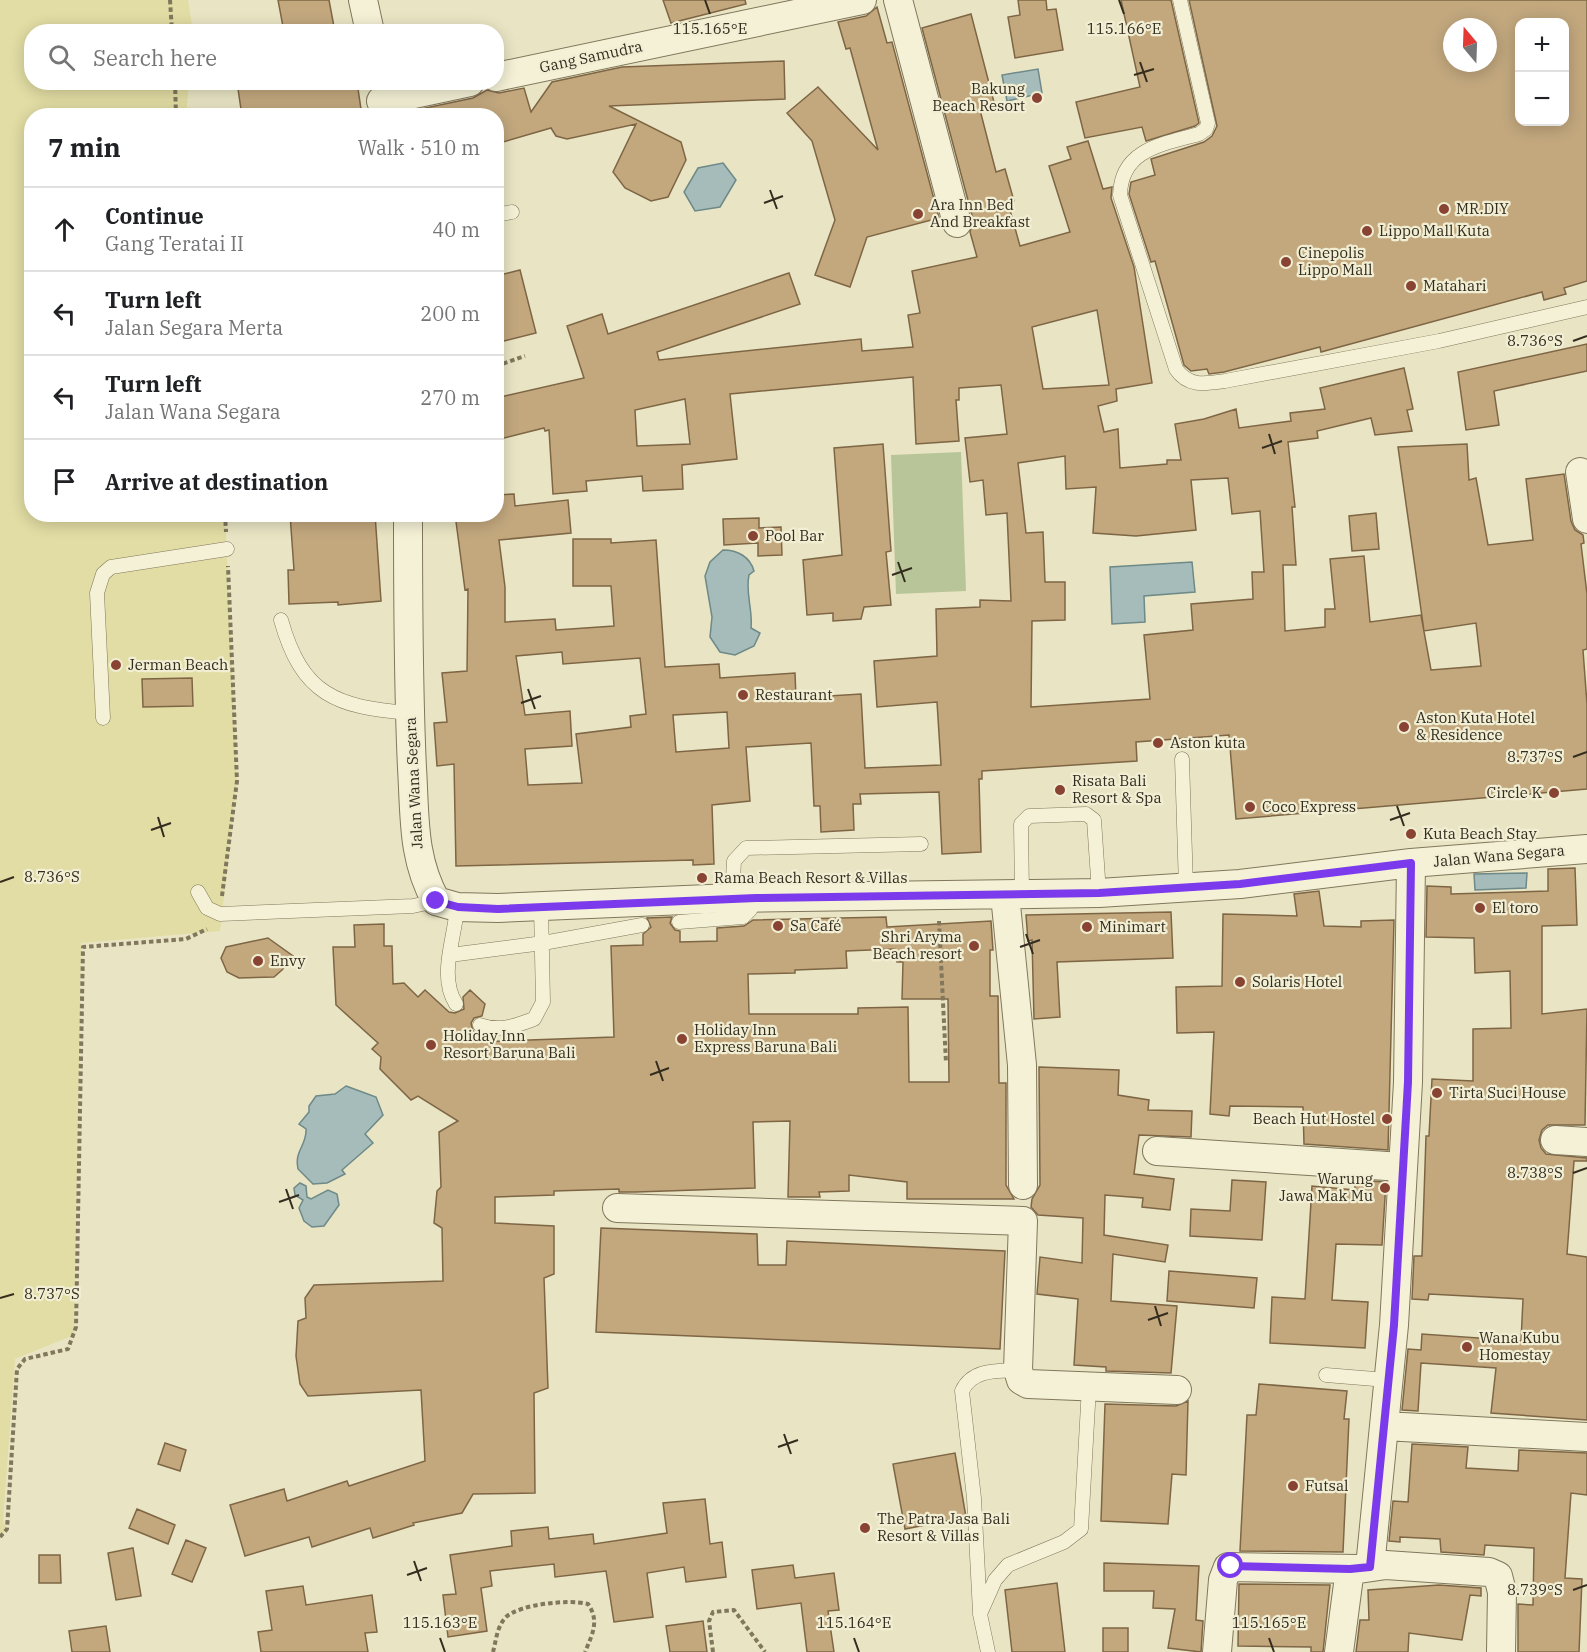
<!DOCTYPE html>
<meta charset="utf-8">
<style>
body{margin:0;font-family:"IBM Plex Serif",serif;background:#f2f2f2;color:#202124}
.controls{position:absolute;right:18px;top:18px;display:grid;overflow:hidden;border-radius:12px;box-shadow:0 3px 15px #0003}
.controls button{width:54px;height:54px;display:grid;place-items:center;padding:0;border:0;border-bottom:2px solid #e0e0e0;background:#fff;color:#202124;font:30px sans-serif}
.compass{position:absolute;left:1443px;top:18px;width:54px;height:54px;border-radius:50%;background:#fff;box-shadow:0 3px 15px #0003;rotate:341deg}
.stop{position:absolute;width:18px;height:18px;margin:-14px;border:4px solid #7c3aed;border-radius:50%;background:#fff}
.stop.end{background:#7c3aed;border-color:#fff;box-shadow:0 2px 6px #0008}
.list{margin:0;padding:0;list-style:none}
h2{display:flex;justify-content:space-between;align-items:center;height:78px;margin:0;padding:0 24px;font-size:26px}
h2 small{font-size:20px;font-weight:400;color:#757577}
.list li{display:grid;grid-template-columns:39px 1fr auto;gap:18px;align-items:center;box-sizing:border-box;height:84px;padding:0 24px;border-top:2px solid #e0e0e0}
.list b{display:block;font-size:22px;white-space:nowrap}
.list p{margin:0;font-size:20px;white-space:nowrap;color:#757577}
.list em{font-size:20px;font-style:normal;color:#757577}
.icon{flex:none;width:33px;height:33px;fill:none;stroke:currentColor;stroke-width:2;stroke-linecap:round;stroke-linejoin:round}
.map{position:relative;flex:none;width:1587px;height:1652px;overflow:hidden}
.search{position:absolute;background:#fff;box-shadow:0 3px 15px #0003;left:24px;top:24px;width:480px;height:66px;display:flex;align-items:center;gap:15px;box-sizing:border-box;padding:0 21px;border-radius:24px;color:#757577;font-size:22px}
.panel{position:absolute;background:#fff;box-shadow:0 3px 15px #0003;left:24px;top:108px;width:480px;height:414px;border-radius:24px}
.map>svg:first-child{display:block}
.green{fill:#b8c599}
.sand{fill:#e2dda4}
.water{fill:#a5bcba;stroke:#6d8988;stroke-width:1.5}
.building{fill:#c3a87e;stroke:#7e6645;stroke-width:1.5;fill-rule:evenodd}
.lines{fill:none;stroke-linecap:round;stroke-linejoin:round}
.lane-casing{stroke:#81775c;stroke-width:15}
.street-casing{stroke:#81775c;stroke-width:30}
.path{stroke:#81775c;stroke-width:4;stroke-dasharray:4.5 3;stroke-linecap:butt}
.lane{stroke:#f4f1d6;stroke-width:14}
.street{stroke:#f4f1d6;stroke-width:28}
.route{stroke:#7c3aed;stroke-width:8}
.ticks{fill:none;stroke:#332c1f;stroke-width:2}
.poi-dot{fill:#894333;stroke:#f1eed3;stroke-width:2}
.labels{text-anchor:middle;stroke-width:4.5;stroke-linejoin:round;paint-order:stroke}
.street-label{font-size:15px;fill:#332c1f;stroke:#f1eed3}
.poi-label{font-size:15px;fill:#332c1f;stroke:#f1eed3;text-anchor:start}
.ticks-label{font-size:15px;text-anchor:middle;fill:#332c1f;stroke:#f1eed3;stroke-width:4.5;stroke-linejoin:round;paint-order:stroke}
</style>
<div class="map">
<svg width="1587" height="1652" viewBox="0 0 1587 1652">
<rect width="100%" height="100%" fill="#e9e5c4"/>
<path class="green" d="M961,452L966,591L896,594L891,455Z"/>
<path class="sand" d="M0,0H188L193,31L32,32V82L189,83L186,115L32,116V514L225,515L237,781L220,931L81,943L74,1335L15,1359L3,1521L7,1529L0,1537Z"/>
<path class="water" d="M1038,69L1042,93L1007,101L1002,75Z
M723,163L736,180L720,207L695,211L684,192L698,168Z
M723,550C738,550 750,557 754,571L749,575C745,593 753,609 751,628L760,633L754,646L735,655L720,652L710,637L712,617L705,576L710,562Z
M1192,562L1195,592L1144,596L1145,622L1112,624L1110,567Z
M1527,873L1526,888L1475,890L1474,874Z
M346,1086L376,1097L383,1115L365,1134L373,1143L342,1170L345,1174L327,1183L313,1184L298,1169C294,1150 307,1146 306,1129L299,1124L309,1112V1106L316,1096L335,1094Z
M300,1183L306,1186L307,1197L311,1199L328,1190L337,1194L339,1205L324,1226L312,1227L304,1221L299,1208L303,1200L295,1195L294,1188Z"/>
<path class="building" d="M278,0H329L335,32H284Z
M663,0H745L746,4L671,23Z
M1018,0H1046L1047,10L1056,9L1063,50L1015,58L1008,17L1020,15Z
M1121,0H1171L1199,123L1195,126L1146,141L1142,127L1085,138L1076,102L1140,87Z
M1189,0H1587V281L1564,288L1566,294L1544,300L1542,292L1321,352L1320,347L1224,372L1209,374L1207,369L1191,371L1184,365L1155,261L1151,262L1129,194L1131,182L1155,175L1151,159L1204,142L1212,136L1217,126ZM1520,22H1564V122H1520ZM1452,27H1488V63H1452Z
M877,7L887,43L892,42L939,218L867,237L850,287L815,275L835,220L812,141L787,113L818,87L878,150L850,48L846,49L838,22L866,16Z
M971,14L995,106L980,110L996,172L1005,169L1014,201L1008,203L1020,246L1070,232L1049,166L1071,159L1067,147L1088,141L1103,189L1112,187L1111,198L1134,267L1152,383L1116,389L1117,401L1098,406L1104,432L1118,429L1120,468L1167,464V460H1181L1175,424L1204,419L1236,409L1239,428L1291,421L1290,413L1325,409L1320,388L1404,368L1413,409L1407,410L1412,431L1375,435L1371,418L1317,431L1318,438L1288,442L1295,507H1292L1296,565H1283L1285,631L1325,627V609H1335L1330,559L1364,556L1370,622L1421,615L1431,670L1481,666L1476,623L1424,631L1398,447L1467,444L1469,480L1476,478L1488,545L1533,540L1526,479L1564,474L1571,521L1575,530L1583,535L1584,543L1581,544L1587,594V649L1583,650L1587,704V789L1236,819L1229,735L1136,742L1137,761L982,771V779H979L981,852L942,854L939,792L860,794L861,804H853L854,830L821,832L820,806H814L811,743L746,747L750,801L712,805L714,864L693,865V860L456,866L454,764L437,766L434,723L447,722L442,673L467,671L468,589L465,590L455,514H496V495L514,494L515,506L568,500L571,533L499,540L505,587V622L555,619L556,630L614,626L611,586H573V539H611V543L656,540L665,667L719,664L720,678L795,673L796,698L861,694L865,768L941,765L937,702L877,707L874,661L937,656L936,609L980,607V600L1011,601L1007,513L986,515L983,480L970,482L965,438L1007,434L1001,385L959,388V400H956L959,441L916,444L913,377L730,394L737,459L682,465L683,489L643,491L642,476L586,481L587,491L553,494L549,430L545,431L544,428L496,440V398L584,378L567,326L602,314L608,334L789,273L800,304L657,352L659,360L861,339L862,351L913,347L908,315L920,313L912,271L977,257L970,232L973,219L922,28ZM1097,310L1109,385L1043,389L1032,327ZM685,399L690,444L637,446L635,410ZM1065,456L1066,489L1096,487L1093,533L1136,536L1196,530L1191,480L1228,478L1232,514L1260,511L1264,572H1252L1253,599L1191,604L1193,630L1144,635L1150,699L1031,707L1032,621L1065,620V582H1045L1043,532L1026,533L1018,463ZM562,652L563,664L640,658L646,714L630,716L631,727L576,734L582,783L528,785L525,749L572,746L570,711L525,715L516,656ZM727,712L729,748L676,752L673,715Z
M784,61L785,99L609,106L681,142L686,160L668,197L651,201L625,188L613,172L636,124L567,139L556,136L551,128L496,144V116H417L416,110L473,98L487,90L499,93L524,88L531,112L552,82L622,67Z
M237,82H357L362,116H242Z
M520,270L536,333L496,343V276Z
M1587,344V371L1494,391L1499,425L1466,430L1458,372Z
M883,444L891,551L886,552L891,605L864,607L861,619L833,621V613L807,615L803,560L842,555L834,448Z
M1376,513L1379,549L1352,551L1349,516Z
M290,514H375L381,601L338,605V602L289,604L288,570H294Z
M759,518V528L781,527L782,555L758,556V543L724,545L723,519Z
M192,678L193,706L143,707L142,679Z
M1575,868L1577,925L1542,926V1014L1587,1009L1585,1125H1548L1542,1130L1539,1140L1541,1148L1546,1154L1587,1158V1161H1574L1567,1254L1587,1257V1420L1491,1413L1496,1368L1421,1363L1418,1411L1402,1410L1408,1349L1421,1350L1422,1334L1521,1341L1523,1299L1429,1294L1428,1300L1412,1299L1414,1256H1422L1426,1136H1429L1432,1079L1473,1081V1029L1511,1028L1510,971L1475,973L1474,938L1426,937L1427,886L1451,887V894L1548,891V869Z
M1319,891L1324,926L1361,927V921L1394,920L1388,1150L1304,1144L1303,1107L1230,1106L1229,1116L1210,1114L1214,1032L1177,1033L1176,987L1222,986L1223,914L1297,916L1294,894Z
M1171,912L1173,958L1057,962L1060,1017L1034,1019L1032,940L1028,941L1026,915Z
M672,917L670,923L675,930L680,931V942L717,941V928L744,926L753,920L886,917L887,927L991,921L993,950H990V996H998L999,1083H1006V1185L1014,1199H907V1182L849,1175V1191L819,1192L820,1197H788L790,1121L753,1122L755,1188L636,1192H619V1189L554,1191V1195L495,1197V1223L554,1226V1274L544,1278L548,1388L534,1393L535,1493L473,1494L462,1513L413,1523L414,1525L373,1538L370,1528L312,1547L309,1537L245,1556L230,1505L284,1489L287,1501L347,1481L349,1486L425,1461L421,1390L308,1396L300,1384L296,1356L298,1321L306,1318L305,1298L314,1285L443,1281L442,1228L434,1223L437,1191L441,1187L439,1132L458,1121L418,1096L411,1100L380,1069L381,1057L372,1049L378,1043L336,1005L333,947H355L354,925L384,924V946H392L393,984L404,983L418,997L425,990L449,1012L455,1013L464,1009L463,997L470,990L485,1004L482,1016L474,1018L471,1023L473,1031L478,1034L476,1042L614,1037L611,946L643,945V934L651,927L647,918ZM895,949L897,962H903L902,999H948L949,1082H909L908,1007L858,1008V1014H749L748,974L795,973V970L847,968L846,951Z
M268,938L293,956L282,970L274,977L239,978L227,972L221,958L226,947Z
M1039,1067L1119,1070L1118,1095L1149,1100L1148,1110L1192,1111L1191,1137L1139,1135L1134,1174L1174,1179L1170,1210L1142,1207L1143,1198L1105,1195L1104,1235L1168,1245L1165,1262L1113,1254L1111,1301L1177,1306L1171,1373L1106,1371V1367L1074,1365L1078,1299L1037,1294L1040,1257L1082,1263L1083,1218L1038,1215L1031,1207L1032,1199L1040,1185Z
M1232,1180L1266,1182L1262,1240L1190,1236L1191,1209L1230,1211Z
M1355,1180L1386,1182L1382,1245L1336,1244L1332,1300L1368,1302L1365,1348L1270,1343L1272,1297L1305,1299L1312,1186L1355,1190Z
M601,1228L757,1234L758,1265H786L787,1241L1005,1251L1000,1349L596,1332Z
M1169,1271L1257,1278L1254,1308L1167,1301Z
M1259,1384L1347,1391L1344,1419H1349L1343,1552L1240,1551L1247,1415H1256Z
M1188,1401L1186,1475L1172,1474L1168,1524L1101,1521L1105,1404L1176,1406Z
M165,1443L186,1450L180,1471L158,1464Z
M1412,1444L1468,1447L1466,1468L1518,1471L1519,1450L1587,1453V1495L1571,1493L1565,1578L1582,1579L1579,1652H1518V1604L1533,1605L1534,1548L1485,1545L1484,1555L1441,1552L1440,1539L1400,1537V1542L1389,1541L1393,1501L1408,1502Z
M955,1453L966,1517L905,1529L893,1464Z
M705,1499L710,1544L722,1542L726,1577L686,1582L684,1567L647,1573L653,1617L614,1622L606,1571L555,1577L554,1564L490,1571L492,1586L481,1588L487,1631L448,1637L443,1595L456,1594L450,1555L512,1546L511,1531L548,1527L549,1539L593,1534L594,1544L667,1533L663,1503Z
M137,1509L175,1525L168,1544L129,1528Z
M186,1540L206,1548L192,1582L172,1574Z
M133,1548L141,1596L116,1600L108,1553Z
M39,1555H60L61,1583H39Z
M1104,1563L1199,1566L1196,1620L1203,1621L1201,1652L1168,1648L1175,1609L1153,1608L1154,1591H1104Z
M793,1565L795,1578L834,1573L839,1610L828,1611L834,1652H807L801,1603L757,1609L752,1570Z
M1057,1583L1065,1652H1012L1005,1590Z
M1239,1584L1330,1585L1323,1652H1311V1647L1238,1646Z
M1439,1585L1481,1588V1596L1470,1595L1462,1640L1409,1633L1408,1652H1356L1360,1620H1369L1368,1590Z
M303,1586L306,1605L372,1595L377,1632L365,1633L368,1652H261L258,1632L272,1630L266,1591Z
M703,1621L707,1652H670L666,1626Z
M106,1626L110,1652H72L69,1631Z
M1103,1628H1128V1652H1103Z"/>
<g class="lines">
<defs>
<path id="lane" d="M1180,0L1208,123L1206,129L1199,134C1163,144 1121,149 1120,195L1176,369C1188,387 1205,384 1225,381L1439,341L1587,307
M496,215L512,212
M281,620C302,695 336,707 409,713
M103,718L97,593L103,574L111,567L227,549
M1182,759L1186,887
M198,892L207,908L220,914L413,906L436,901
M1022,895L1021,824L1029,816L1086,814L1094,820L1099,893
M732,898L734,861L746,848L921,844
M679,922L743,917L750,910L756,898
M450,955L543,943L642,925
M456,1004C438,975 455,939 457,907
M480,1025C500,1032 515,1026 534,1019L543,1002L541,906
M1326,1375L1387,1380
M980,1612L974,1498L962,1391C972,1369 997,1371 1018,1370
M988,1652L980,1614L995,1580L1008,1565L1064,1542L1081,1529L1089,1387"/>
<path id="street" d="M363,0L370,32
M898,0L957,223
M496,77L862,0
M381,101L470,82
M1580,472L1587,519
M408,514C408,599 408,683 412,768C415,816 412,858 436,901L457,907L498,908L732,898L1099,893L1240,884L1411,863L1587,849
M1005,895L1022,1065L1023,1185
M1555,1140L1587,1142
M1157,1151L1402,1167
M617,1208L1023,1221L1018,1370L1021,1380L1028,1384L1177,1390
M1384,1426L1587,1437
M1370,1567L1394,1325L1408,1082L1411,863
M1217,1652L1223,1580L1228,1567L1359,1569L1386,1565L1489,1572L1498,1576L1502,1592L1501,1652
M1339,1652L1350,1569"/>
</defs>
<use href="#lane" class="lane-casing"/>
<use href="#street" class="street-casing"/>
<path class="path" d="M170,0L172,32
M175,82L176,116
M496,366L525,356
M225,514L226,532
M222,896L237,781L228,566
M939,921L946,1063
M0,1537L7,1529L17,1369L25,1359L68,1349L76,1327L83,947L186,939L207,929
M493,1652C496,1641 497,1626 506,1617C520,1604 570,1599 588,1604C600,1621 592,1635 585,1652
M713,1652L709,1621L713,1612L734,1610L765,1652"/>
<use href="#lane" class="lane"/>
<use href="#street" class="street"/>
</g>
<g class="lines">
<path class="route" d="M436,901L458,907L498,909L756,898L1099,893L1240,884L1411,863L1408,1082L1394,1325L1370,1567L1350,1569L1231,1566"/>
</g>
<path class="ticks" d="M705,0L710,14M1119,0L1124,14M1140,62L1147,82M1134,75L1154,69M770,190L777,209M764,203L783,196M1573,341L1587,336M1269,434L1275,454M1262,448L1282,441M898,562L905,582M892,575L912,568M528,689L535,709M521,703L541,696M1573,757L1587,752M1397,806L1404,826M158,817L164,837M1390,820L1410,813M151,830L171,823M0,882L14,877M1026,934L1033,954M1020,947L1040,940M656,1061L663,1081M650,1075L669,1068M1573,1173L1587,1168M286,1189L293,1209M279,1202L299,1195M0,1298L14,1294M1155,1306L1161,1326M1148,1320L1168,1313M784,1434L791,1454M778,1447L798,1440M414,1561L421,1581M407,1575L427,1568M1573,1590L1587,1585M440,1638L445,1652M854,1638L859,1652M1269,1638L1274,1652"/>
<g class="poi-dot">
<circle cx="1037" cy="98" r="6"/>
<circle cx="1444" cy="209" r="6"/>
<circle cx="918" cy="214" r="6"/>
<circle cx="1367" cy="231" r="6"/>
<circle cx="1286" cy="262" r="6"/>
<circle cx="1411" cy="286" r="6"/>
<circle cx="753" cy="536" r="6"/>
<circle cx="116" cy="665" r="6"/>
<circle cx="743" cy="695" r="6"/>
<circle cx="1404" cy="727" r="6"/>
<circle cx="1158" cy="743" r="6"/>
<circle cx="1060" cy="790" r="6"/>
<circle cx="1554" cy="793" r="6"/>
<circle cx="1250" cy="807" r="6"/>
<circle cx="1411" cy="834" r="6"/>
<circle cx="702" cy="878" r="6"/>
<circle cx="1480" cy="908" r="6"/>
<circle cx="778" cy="926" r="6"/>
<circle cx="1087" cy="927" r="6"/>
<circle cx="974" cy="946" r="6"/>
<circle cx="258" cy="961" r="6"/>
<circle cx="1240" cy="982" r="6"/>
<circle cx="682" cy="1039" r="6"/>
<circle cx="431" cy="1045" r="6"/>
<circle cx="1437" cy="1093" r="6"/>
<circle cx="1387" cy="1119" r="6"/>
<circle cx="1385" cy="1188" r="6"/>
<circle cx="1467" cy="1347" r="6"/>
<circle cx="1293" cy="1486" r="6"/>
<circle cx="865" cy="1528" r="6"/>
</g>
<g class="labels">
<g class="street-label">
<text transform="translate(591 57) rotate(-12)" y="5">Gang Samudra</text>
<text transform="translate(414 783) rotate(-93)" y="5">Jalan Wana Segara</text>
<text transform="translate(1499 856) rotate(-5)" y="5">Jalan Wana Segara</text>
</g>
<g class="poi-label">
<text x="1025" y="94" text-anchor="end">Bakung<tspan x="1025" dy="17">Beach Resort</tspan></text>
<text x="930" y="210">Ara Inn Bed<tspan x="930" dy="17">And Breakfast</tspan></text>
<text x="1456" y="214">MR.DIY</text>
<text x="1379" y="236">Lippo Mall Kuta</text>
<text x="1298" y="258">Cinepolis<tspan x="1298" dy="17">Lippo Mall</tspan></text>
<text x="1423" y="291">Matahari</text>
<text x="765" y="541">Pool Bar</text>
<text x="128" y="670">Jerman Beach</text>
<text x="755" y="700">Restaurant</text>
<text x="1416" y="723">Aston Kuta Hotel<tspan x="1416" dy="17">&amp; Residence</tspan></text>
<text x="1170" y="748">Aston kuta</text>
<text x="1072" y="786">Risata Bali<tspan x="1072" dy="17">Resort &amp; Spa</tspan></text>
<text x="1542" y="798" text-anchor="end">Circle K</text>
<text x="1262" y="812">Coco Express</text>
<text x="1423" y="839">Kuta Beach Stay</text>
<text x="714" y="883">Rama Beach Resort &amp; Villas</text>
<text x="1492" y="913">El toro</text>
<text x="790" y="931">Sa Café</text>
<text x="1099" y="932">Minimart</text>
<text x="962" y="942" text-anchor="end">Shri Aryma<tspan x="962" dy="17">Beach resort</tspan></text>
<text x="270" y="966">Envy</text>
<text x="1252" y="987">Solaris Hotel</text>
<text x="694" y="1035">Holiday Inn<tspan x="694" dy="17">Express Baruna Bali</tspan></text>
<text x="443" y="1041">Holiday Inn<tspan x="443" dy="17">Resort Baruna Bali</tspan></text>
<text x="1449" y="1098">Tirta Suci House</text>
<text x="1375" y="1124" text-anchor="end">Beach Hut Hostel</text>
<text x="1373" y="1184" text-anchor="end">Warung<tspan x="1373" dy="17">Jawa Mak Mu</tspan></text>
<text x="1479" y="1343">Wana Kubu<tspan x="1479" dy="17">Homestay</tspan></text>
<text x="1305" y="1491">Futsal</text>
<text x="877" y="1524">The Patra Jasa Bali<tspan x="877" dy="17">Resort &amp; Villas</tspan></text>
</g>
</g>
<g class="ticks-label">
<text x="1124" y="34">115.166°E</text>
<text x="710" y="34">115.165°E</text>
<text x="1535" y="346">8.736°S</text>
<text x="1535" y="762">8.737°S</text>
<text x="52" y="882">8.736°S</text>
<text x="1535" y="1178">8.738°S</text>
<text x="52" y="1299">8.737°S</text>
<text x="1535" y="1595">8.739°S</text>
<text x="440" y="1628">115.163°E</text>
<text x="854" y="1628">115.164°E</text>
<text x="1269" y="1628">115.165°E</text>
</g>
</svg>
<div class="controls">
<button>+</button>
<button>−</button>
</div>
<svg class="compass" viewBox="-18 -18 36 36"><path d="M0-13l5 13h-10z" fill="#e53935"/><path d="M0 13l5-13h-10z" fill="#757577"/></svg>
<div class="stop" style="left:1231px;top:1566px"></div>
<div class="stop end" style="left:436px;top:901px"></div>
<div class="search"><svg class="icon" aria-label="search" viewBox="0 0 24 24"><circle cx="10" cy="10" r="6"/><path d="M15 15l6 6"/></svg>Search here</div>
<section class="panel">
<h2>7 min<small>Walk · 510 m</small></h2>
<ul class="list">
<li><svg class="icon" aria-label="ahead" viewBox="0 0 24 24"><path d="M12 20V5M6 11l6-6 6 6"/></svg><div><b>Continue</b><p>Gang Teratai II</p></div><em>40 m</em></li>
<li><svg class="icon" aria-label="left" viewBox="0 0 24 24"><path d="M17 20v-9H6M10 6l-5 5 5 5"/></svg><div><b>Turn left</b><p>Jalan Segara Merta</p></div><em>200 m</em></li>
<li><svg class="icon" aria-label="left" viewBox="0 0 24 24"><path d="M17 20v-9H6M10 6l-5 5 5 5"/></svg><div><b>Turn left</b><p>Jalan Wana Segara</p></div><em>270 m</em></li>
<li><svg class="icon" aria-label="arrive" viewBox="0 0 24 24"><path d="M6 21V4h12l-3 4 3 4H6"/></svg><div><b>Arrive at destination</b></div></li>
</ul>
</section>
</div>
